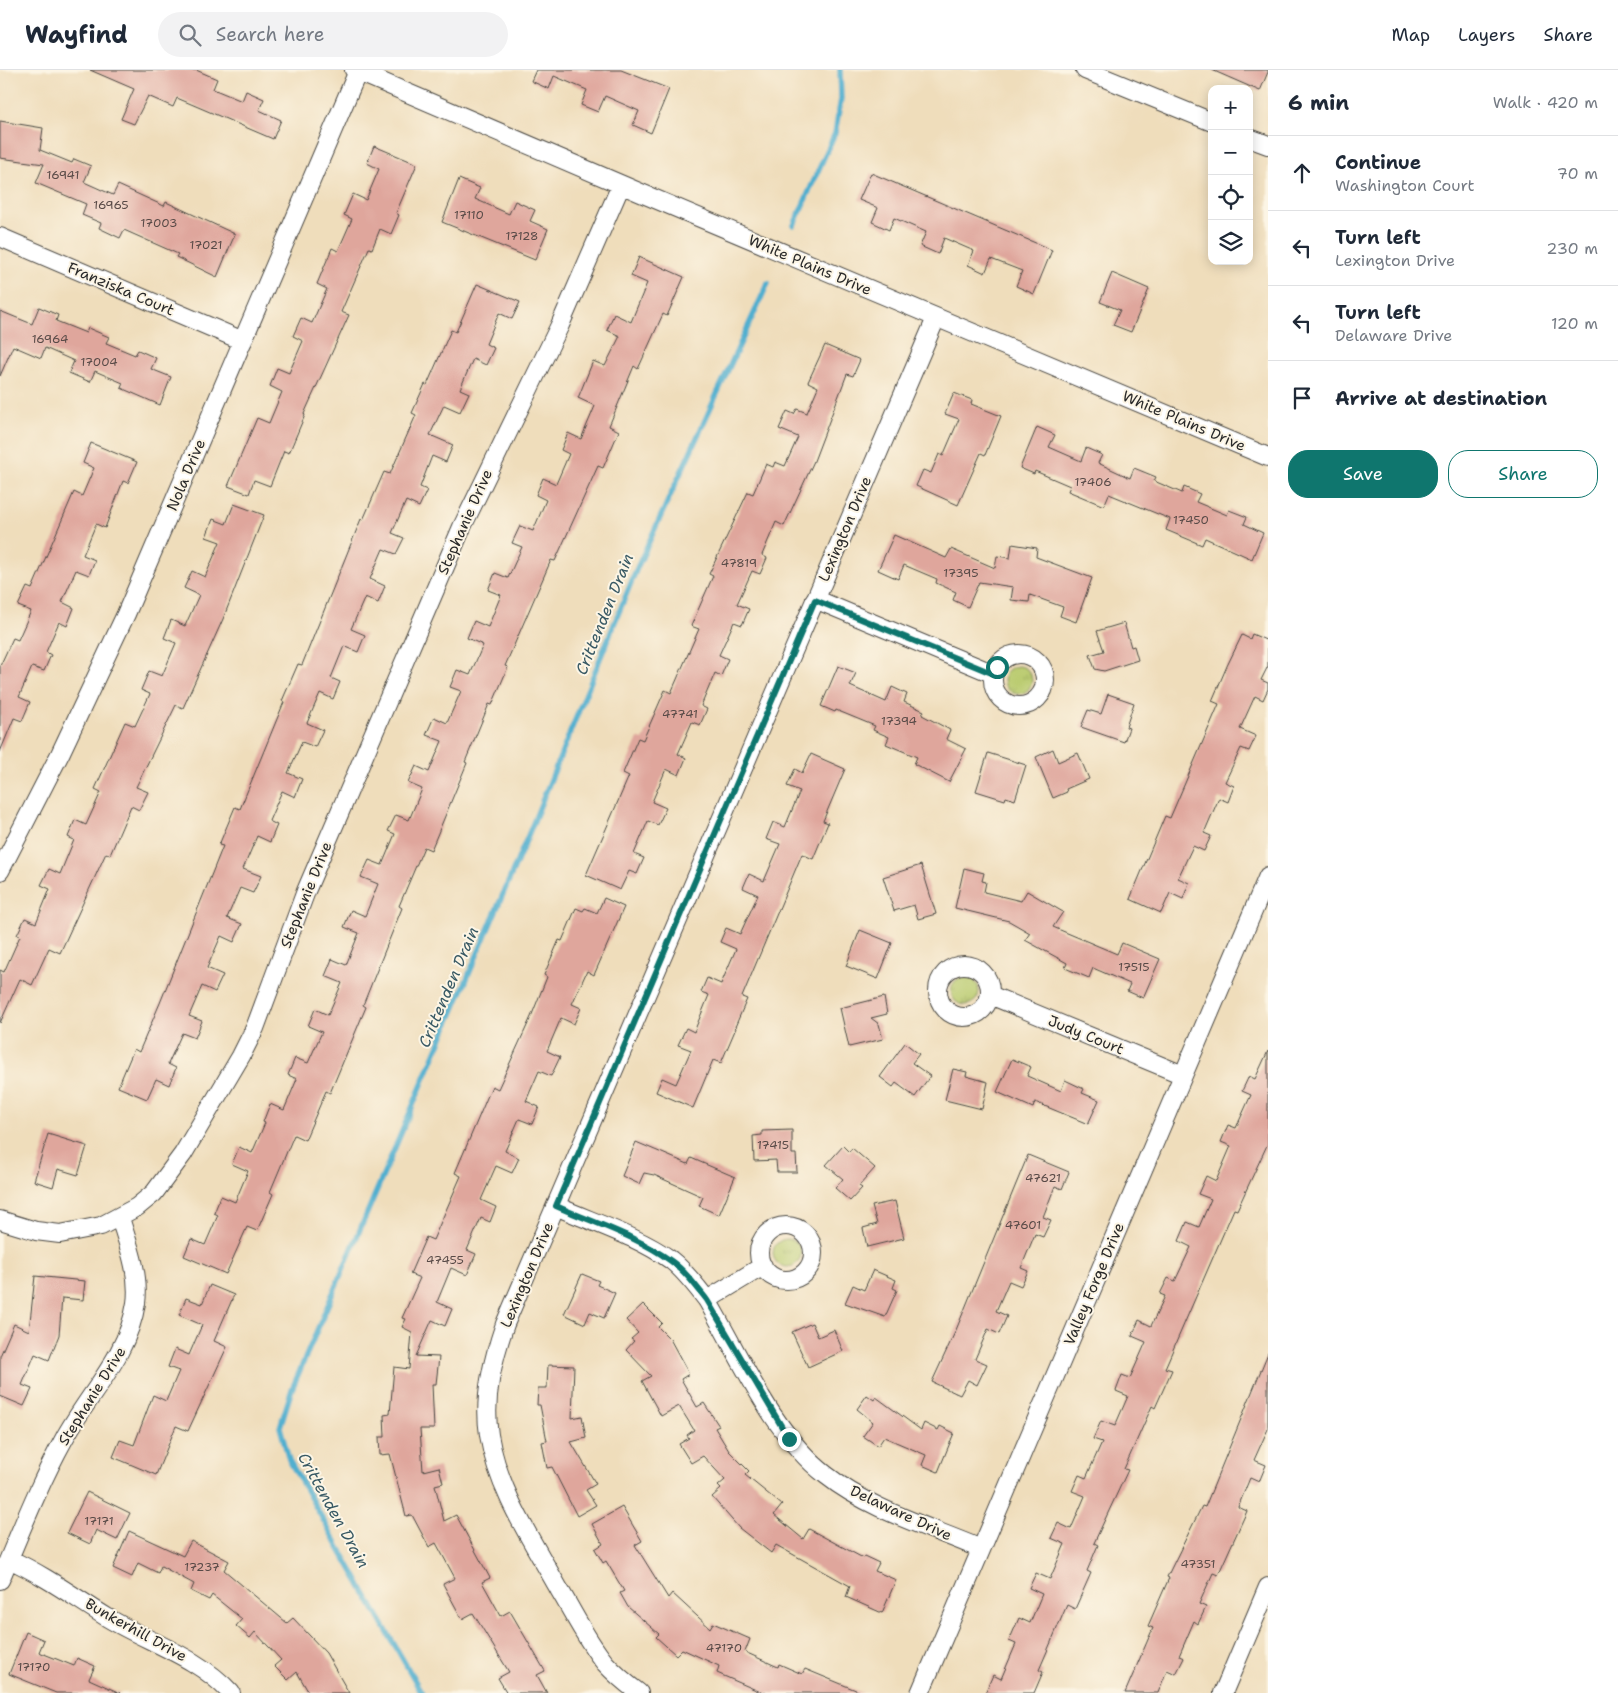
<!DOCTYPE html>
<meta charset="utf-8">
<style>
body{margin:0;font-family:"Shantell Sans",sans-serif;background:#f2f2f3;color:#1f2937}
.controls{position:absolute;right:15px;top:15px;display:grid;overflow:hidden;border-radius:10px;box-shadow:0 2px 12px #0003}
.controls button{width:45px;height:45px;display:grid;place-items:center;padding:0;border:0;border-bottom:1px solid #e0e1e3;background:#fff;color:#1f2937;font:25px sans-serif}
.stop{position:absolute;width:15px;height:15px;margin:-11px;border:4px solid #0f766e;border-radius:50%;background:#fff}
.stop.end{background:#0f766e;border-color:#fff;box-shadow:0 1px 5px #0008}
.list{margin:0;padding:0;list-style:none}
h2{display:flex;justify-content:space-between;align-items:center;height:65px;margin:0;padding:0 20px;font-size:21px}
h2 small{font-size:16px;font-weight:400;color:#747a83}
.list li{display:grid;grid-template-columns:32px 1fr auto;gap:15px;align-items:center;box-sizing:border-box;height:75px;padding:0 20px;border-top:1px solid #e0e1e3}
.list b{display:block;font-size:19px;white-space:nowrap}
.list p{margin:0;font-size:16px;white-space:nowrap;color:#747a83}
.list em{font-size:16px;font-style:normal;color:#747a83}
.actions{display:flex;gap:10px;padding:15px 20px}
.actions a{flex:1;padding:11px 0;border:1px solid #0f766e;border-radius:20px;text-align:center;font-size:18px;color:#0f766e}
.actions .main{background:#0f766e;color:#fff}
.icon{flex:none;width:28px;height:28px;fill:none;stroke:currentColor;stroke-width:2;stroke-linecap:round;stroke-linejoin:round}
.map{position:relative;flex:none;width:1268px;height:1623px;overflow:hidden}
header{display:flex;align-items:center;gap:30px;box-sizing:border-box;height:70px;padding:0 25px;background:#fff;border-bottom:1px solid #e0e1e3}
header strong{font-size:24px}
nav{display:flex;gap:28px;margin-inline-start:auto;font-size:18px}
.search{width:350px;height:45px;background:#f2f2f3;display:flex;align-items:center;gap:12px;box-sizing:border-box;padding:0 18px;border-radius:28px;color:#747a83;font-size:19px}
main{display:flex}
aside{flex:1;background:#fff}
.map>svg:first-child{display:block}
.grass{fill:url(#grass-tufts);stroke:#727b4c}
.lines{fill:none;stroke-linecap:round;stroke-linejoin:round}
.stream{stroke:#51afcf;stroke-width:5.5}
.building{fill:#dfa69c}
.street-casing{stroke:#484641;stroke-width:20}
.street{stroke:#fff;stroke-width:18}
.route{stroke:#0f766e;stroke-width:6}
.labels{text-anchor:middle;stroke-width:4;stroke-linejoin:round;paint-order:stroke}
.number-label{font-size:12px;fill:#584a47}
.street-label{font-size:15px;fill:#2b2b2b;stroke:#fcf5e5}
.water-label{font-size:16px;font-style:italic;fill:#385964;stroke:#fcf5e5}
</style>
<header>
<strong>Wayfind</strong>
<div class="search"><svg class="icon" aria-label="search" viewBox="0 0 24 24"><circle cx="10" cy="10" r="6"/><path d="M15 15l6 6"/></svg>Search here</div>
<nav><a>Map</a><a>Layers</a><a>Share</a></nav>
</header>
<main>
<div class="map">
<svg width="1268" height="1623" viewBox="0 0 1268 1623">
<defs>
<pattern id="grass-tufts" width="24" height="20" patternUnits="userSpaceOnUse" patternTransform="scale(1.25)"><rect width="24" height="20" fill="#b9cb6e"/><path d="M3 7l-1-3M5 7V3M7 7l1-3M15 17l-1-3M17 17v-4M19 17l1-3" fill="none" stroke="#9fae5f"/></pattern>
</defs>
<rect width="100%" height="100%" fill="#fcf5e5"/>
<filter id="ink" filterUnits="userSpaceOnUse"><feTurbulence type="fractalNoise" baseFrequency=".02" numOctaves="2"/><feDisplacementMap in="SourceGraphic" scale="10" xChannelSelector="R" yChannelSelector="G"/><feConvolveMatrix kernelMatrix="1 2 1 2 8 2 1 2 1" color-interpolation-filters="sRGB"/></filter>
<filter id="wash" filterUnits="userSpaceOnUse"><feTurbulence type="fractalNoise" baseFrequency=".0096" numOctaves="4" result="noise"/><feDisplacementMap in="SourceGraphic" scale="20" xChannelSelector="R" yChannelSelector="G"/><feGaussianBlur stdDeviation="1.12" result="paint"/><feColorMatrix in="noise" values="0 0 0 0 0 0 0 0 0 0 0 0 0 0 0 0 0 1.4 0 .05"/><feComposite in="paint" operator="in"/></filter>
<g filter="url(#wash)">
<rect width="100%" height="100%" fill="#efddbb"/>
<path class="grass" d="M1004 610a14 14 0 1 1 28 0a14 14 0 1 1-28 0Z
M951 921a14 14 0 1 1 28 0a14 14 0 1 1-28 0Z
M773 1183a14 14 0 1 1 28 0a14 14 0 1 1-28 0Z"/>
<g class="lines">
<path class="stream" d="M794,155L835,63L841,29L840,0
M422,1623L289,1390L280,1357L292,1319L527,768L637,498L768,213"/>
</g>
<g id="blocks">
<path class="building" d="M90,0H196L217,9L213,19L242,31L246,21L264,29L259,40L281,50L273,69L177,28L173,37L148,26L134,54L121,49L134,19Z
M536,0H621L669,19L651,63L633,55L639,41L605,26L598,42L581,35L587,20L554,6L549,19L531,11Z
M1212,0H1268V2L1260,21Z
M0,51L43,58L40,80L72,93L74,89L91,96L84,112L113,125L118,115L164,136L166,132L235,164L217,207L176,187L178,184L124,160L120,168L99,158L101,153L82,145L86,134L36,113L44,94L0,88Z
M374,76L417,94L396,143L399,145L391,164L380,159L372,179L369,178L341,242L349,245L304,344L305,345L289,383L284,381L270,416L254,410L249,424L228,416L257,348L269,353L282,322L270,316L277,298L289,303L303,271L293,266L301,248L312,253L327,219L317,214L332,178L338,181L352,149L344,145L353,124L366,130L379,99L367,93Z
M871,103L1052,180L1034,224L1016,216L1022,201L991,189L985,203L968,195L974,181L944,168L938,184L920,176L926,162L894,148L889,160L872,152L878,138L859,130Z
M459,109L480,118L475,129L509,144L515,131L535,140L530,151L548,159L535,190L442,152Z
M639,187L684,207L667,246L663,244L638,299L634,296L609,356L619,361L603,398L598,396L555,491L551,490L505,596L508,597L492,635L489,634L465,692L467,693L431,780L424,777L399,836L402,838L363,935L366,937L330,1023L326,1021L305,1070L294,1065L270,1122L273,1124L257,1161L247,1157L226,1204L184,1186L191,1169L205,1175L218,1145L214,1143L221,1126L235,1132L248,1101L232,1094L239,1077L252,1083L265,1053L263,1052L270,1034L284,1040L297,1009L288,1005L295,988L308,993L322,962L308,956L315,939L328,945L342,913L325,906L332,889L346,895L359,863L344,857L351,840L365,846L378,814L361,807L369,790L382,795L395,764L388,761L396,745L409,750L422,719L408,713L416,696L429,702L442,671L426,665L434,647L447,653L461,621L450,617L457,600L470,605L483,575L467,568L474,551L488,557L501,525L488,520L495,503L508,508L522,477L512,473L520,456L533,461L546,430L536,425L543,408L556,414L569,384L561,380L568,363L581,369L595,336L578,328L593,291L605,296L620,266L607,260L614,244L631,252L647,213L631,206Z
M1112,203L1149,219L1131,262L1113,255L1120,240L1100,232Z
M477,214L520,232L512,249L499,243L486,274L494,278L486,295L473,289L460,319L469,323L460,342L444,335L430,365L453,375L446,392L432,386L420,417L427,420L419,437L406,431L392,463L404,468L396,484L383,479L370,509L385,516L378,533L365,527L351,559L365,565L358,582L344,576L331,608L340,612L333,629L320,623L307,653L323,660L315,677L302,672L288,703L302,709L295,727L282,721L269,751L277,755L270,772L257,766L243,799L261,806L253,823L240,818L227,848L242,854L234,872L221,866L207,898L223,905L215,922L202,916L189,946L202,951L195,968L182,963L168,994L176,998L169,1015L156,1009L147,1029L118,1017L134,979L139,982L160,933L223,776L219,775L235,737L240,739L284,632L282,631L298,594L302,595L361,449L363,450L384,402L390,404L416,345L412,343L425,314L427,315L451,260L456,262Z
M39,237L58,245L56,251L86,263L88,258L109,267L106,273L135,285L138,280L156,288L151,299L171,307L160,335L121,318L123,313L95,301L90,312L69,303L74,291L45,278L41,288L13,276L0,306V241L32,254Z
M825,275L860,290L853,306L847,304L814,391L784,456L776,452L762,485L767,488L760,504L752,501L737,534L749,539L742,555L734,552L719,585L728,589L721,606L715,603L701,636L707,639L700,655L692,652L678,684L686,688L679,705L666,699L652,732L666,738L658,755L648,751L634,784L644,788L637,804L629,801L620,820L586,805L629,706L623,703L638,668L643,670L665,620L671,623L699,559L691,556L713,506L709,504L748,422L753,424L766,394L773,397L775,392L785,396L798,367L779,359L787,341L794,344L797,339L807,343L818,317L808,312Z
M954,323L972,330L971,334L1001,346L985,385L981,383L958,435L916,416L923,400L931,403L939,384L943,386L959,349L945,344Z
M1037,357L1055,365L1049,377L1081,391L1086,378L1102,385L1098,393L1130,408L1134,398L1156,407L1154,411L1182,423L1184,417L1200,424L1196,432L1227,445L1229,440L1247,447L1244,454L1263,463L1252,489L1205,468L1202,475L1166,460L1170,449L1109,424L1104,436L1068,421L1070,416L1035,401L1034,404L1020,398Z
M91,373L137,392L128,413L123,411L105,458L96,454L83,485L95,490L89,505L76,500L62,532L74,538L67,556L59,552L46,582L51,585L44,601L32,597L19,627L30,632L22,651L14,648L0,682V596L13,568L18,570L31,541L18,536L27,517L32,519L74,422L82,426L94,398L83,393Z
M234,434L264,445L223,549L183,638L176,635L136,717L148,722L139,740L131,736L110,785L106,783L60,883L49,878L32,915L20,909L0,953V900L4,902L20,866L17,865L25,848L36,853L50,819L41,815L49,799L60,804L74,770L68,767L75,750L86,755L101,722L95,719L125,652L135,656L150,624L141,620L149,601L162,606L176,573L164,568L171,550L185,556L199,525L184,518L192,501L205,507L220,472L206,467L213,449L226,454Z
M894,465L946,488L951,479L995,498L997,486L1010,488L1012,474L1037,478L1036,487L1092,508L1076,552L1060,546L1063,537L1030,525L1029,532L1011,530L1013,517L979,512L968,537L953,530L956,522L936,513L937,509L904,495L898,509L878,500Z
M1124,553L1131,577L1134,576L1138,590L1104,601L1095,599L1090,585L1104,581L1097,561Z
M1252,564L1268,571V596L1261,610L1268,613V619L1263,630L1255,626L1240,659L1256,666L1249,681L1241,678L1225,712L1234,716L1228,732L1219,728L1204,763L1211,766L1204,781L1193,776L1178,808L1189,813L1183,829L1170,823L1161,843L1130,829L1165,746L1170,748L1219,634L1212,631L1227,596L1242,565L1250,569Z
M838,596L856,603L850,616L886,632L892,617L907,624L904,632L924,641L922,645L950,660L946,669L966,679L949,712L914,694L917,687L886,674L889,667L873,660L875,656L836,640L835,642L821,636Z
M1108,624L1134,633L1126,657L1129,658L1124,672L1081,657L1088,640L1101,644Z
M1053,679L1058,692L1078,683L1089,709L1066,719L1067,722L1053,728L1036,687Z
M988,683L1026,695L1015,730L1006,727L1005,730L976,721Z
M811,684L845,699L823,751L828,753L813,789L802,784L742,927L747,929L735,957L736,958L721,993L713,990L693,1038L656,1022L662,1008L676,1014L691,980L678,975L686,958L694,962L709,925L701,922L707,908L721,914L736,879L720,872L726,858L740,864L758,825L743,818L749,804L764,811L780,774L766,769L773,752L785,757L800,721L787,716L795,699L802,703Z
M921,795L936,844L918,849L914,835L894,841L883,807Z
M964,798L984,803L982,811L986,812L984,822L1021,831L1027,821L1063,842L1053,857L1117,884L1122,873L1160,889L1143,928L1127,921L1130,914L1093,898L1089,908L1065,898L1067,893L1025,870L1030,863L1009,851L955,838Z
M604,828L624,837L594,905L587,901L572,934L581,938L574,954L561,948L547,981L560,987L551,1006L539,1001L526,1031L539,1037L532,1054L519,1049L505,1081L519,1088L512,1103L496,1096L481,1130L496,1137L490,1152L481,1148L467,1180L476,1184L467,1205L451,1198L437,1232L452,1239L445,1256L432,1250L416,1286L439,1287L436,1314H432L434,1359H420L423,1401L439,1397L443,1413L435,1415L444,1451L456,1445L490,1508L482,1512L501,1546L510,1541L545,1601L537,1605L547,1623H507L498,1608L509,1602L473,1543L462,1549L443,1514L455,1508L436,1473L429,1477L412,1445L406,1446L390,1384L380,1385L379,1367H385L384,1345L390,1344L394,1297L409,1299L412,1262L402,1257L406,1249L402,1248L420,1208L410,1204L426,1167L433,1170L461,1106L455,1103L492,1016L498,1019L531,947L547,907L544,905L559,870L562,871L576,838L583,841L585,838L597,843Z
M860,860L892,873L878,909L846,896Z
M884,927L887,944L871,948L879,954L883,969L849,977L840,938Z
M905,973L919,984L912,993L930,1006L915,1027L896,1013L893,1017L880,1007Z
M1268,981V1073L1237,1140L1234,1139L1165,1298L1172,1300L1155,1338L1152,1336L1124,1399L1128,1400L1094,1473L1098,1475L1087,1501L1091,1503L1075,1539L1067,1535L1039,1600L1043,1602L1034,1623H985L993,1605L1001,1609L1016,1574L1009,1571L1019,1548L1030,1553L1042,1524L1029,1518L1036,1503L1050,1509L1065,1474L1051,1468L1058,1453L1071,1459L1085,1426L1072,1421L1079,1405L1086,1408L1102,1372L1093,1369L1101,1351L1115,1356L1128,1326L1116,1321L1122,1305L1130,1308L1146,1272L1132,1266L1139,1250L1151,1256L1165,1226L1160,1224L1168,1208L1175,1211L1191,1177L1179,1171L1187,1152L1199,1157L1211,1129L1198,1124L1206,1106L1216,1111L1231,1076L1221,1072L1228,1055L1236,1058L1251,1025L1242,1021L1249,1006L1255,1009Z
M1012,989L1031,997L1027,1006L1061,1021L1065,1010L1084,1019L1082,1023L1099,1030L1088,1054L1035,1032L1033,1038L997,1022Z
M953,999L967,1002L966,1006L988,1012L982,1039L945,1030Z
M792,1060V1084H796L797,1102H777L776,1090L754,1091L753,1066L762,1065V1061Z
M48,1064L87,1076L78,1105L58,1099L53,1117L34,1111Z
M636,1072L688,1094L691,1088L735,1107L719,1145L699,1136L703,1127L654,1105L644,1103L639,1114L622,1106Z
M843,1076L849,1082L852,1078L875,1098L859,1116L862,1118L850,1131L835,1118L843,1109L826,1095Z
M1028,1085L1069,1102L1062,1119L1055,1116L1043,1147L1051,1150L1043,1167L1035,1164L1021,1198L1028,1201L1021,1216L1009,1211L996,1241L1007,1246L999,1264L988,1259L975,1289L987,1294L977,1315L968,1310L960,1325L932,1312L956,1260Z
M895,1131L904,1168L867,1177L863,1158L877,1154L872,1136Z
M873,1200L896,1210L893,1218L897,1220L885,1247L845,1233L853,1215L864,1220Z
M582,1204L599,1211L597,1215L615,1223L604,1248L590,1242L585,1254L564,1244Z
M35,1206L85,1211L83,1230L62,1228L59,1265L49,1290L35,1284L22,1315L32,1319L24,1336L0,1326V1286L14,1254L29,1261Z
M210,1215L234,1225L214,1271L227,1277L188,1361L176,1356L156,1405L113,1387L120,1370L134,1375L153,1325L166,1331L179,1301L168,1297L175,1279L189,1285L202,1255L179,1245L186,1228L202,1234Z
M643,1234L662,1253L658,1257L670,1269L689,1304L681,1309L697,1337L704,1333L719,1356L715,1358L729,1381L749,1401L745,1405L782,1435L774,1445L803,1469L809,1459L863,1488L864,1486L879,1493L875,1501L896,1510L882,1543L846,1527L850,1516L776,1475L771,1483L739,1458L712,1427L721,1419L718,1416L725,1410L703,1386L691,1393L679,1374L689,1368L687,1365L694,1360L679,1336L661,1346L642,1311L651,1306L626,1280L634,1271L631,1269L638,1263L626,1250Z
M812,1253L818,1267L834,1260L843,1281L808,1297L792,1262Z
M1268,1283V1359L1254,1390L1266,1395L1259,1412L1250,1408L1238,1437L1247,1441L1218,1505L1213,1503L1199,1534L1206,1537L1198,1554L1194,1551L1179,1586L1184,1588L1176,1604L1167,1600L1158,1623H1125L1153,1558L1148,1556L1169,1508L1167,1507L1202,1436L1205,1437Z
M548,1295L574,1296L572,1348L582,1346L586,1368L571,1372L596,1414L586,1420L596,1435L577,1446L552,1397L547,1398L542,1372L547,1371L540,1335H537L538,1318H547Z
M867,1325L874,1330L876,1327L921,1360L924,1353L938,1360L940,1356L954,1363L938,1402L922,1395L926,1385L884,1367L878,1376L863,1366L873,1352L857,1339Z
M87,1422L130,1443L117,1470L96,1460L90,1474L67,1463Z
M622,1437L642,1471L635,1475L668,1528L672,1523L710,1558L713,1553L750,1569L745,1582L778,1597L779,1594L802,1604L805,1599L863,1623H763L717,1603L719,1596L682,1579L676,1585L656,1567L659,1564L628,1537L620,1523L624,1521L606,1491L603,1493L595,1479L603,1474L592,1454Z
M129,1461L183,1486L191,1471L229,1491L224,1500L287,1553L293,1548L326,1583L349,1623H309L297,1602L288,1610L274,1596L281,1590L255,1562L250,1568L236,1556L242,1549L212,1525L209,1530L191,1521L194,1514L161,1496L158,1503L138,1493L132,1507L113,1498Z
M26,1562L44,1570L39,1582L74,1596L77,1588L95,1596L89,1609L120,1623H56L9,1604Z"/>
</g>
</g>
<g filter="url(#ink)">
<use href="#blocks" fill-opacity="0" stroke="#484641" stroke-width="1"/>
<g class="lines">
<defs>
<path id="street" d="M354,0L641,123L1268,387
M1085,0L1212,52
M1249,68L1268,75
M0,167L243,271
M815,529L994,604
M993 610a26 26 0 1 1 52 0a26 26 0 1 1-52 0Z
M0,801L60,684L126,544L358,1
M938 921a26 26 0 1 1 52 0a26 26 0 1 1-52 0Z
M990,925L1183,1005
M556,1136C594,1153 637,1166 671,1190C685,1201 696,1216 707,1230C741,1288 772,1363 826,1405C870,1440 930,1457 981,1479
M0,1150L36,1161L60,1164L101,1156L137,1137L154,1123L183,1084L241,986L255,958L306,821L462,457L560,255L621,115
M759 1183a27 27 0 1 1 54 0a27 27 0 1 1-54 0Z
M707,1230L763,1196
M9,1489C46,1506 74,1527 108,1548C150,1573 197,1586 231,1623
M0,1510C20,1463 39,1414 64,1369C89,1323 128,1286 136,1233C140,1204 128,1174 120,1148
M639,1623C627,1614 615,1604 605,1593C587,1571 574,1544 559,1519C532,1470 498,1421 489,1365C483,1327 493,1289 505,1254L936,248
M920,1623L1268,806
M1223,1623L1268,1517"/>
</defs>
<use href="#street" class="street-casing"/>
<use href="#street" class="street"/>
</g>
</g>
<g class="lines" filter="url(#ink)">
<path class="route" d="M789,1369L707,1230C696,1216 685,1201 671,1191C637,1166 594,1153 556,1136L815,530L994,604L997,597"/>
</g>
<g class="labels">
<g class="number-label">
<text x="63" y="109">16941</text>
<text x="111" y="139">16965</text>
<text x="469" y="149">17110</text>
<text x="159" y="157">17003</text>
<text x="522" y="170">17128</text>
<text x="206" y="179">17021</text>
<text x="50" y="273">16964</text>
<text x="99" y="296">17004</text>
<text x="1093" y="416">17406</text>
<text x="1191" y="454">17450</text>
<text x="739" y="497">47819</text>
<text x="961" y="507">17395</text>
<text x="680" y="648">47741</text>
<text x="899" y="655">17394</text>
<text x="1134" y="901">17515</text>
<text x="773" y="1079">17415</text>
<text x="1043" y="1112">47621</text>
<text x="1023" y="1159">47601</text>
<text x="445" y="1194">47455</text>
<text x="99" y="1455">17171</text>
<text x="1198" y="1498">47351</text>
<text x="202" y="1501">17237</text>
<text x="724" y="1582">47170</text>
<text x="34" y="1601">17170</text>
</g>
<g class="street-label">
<text transform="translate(810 195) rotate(23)" y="5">White Plains Drive</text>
<text transform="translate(121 219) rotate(23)" y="5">Franziska Court</text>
<text transform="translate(1184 351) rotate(23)" y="5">White Plains Drive</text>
<text transform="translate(186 405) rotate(-67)" y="5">Nola Drive</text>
<text transform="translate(465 452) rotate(-66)" y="5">Stephanie Drive</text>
<text transform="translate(845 459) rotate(-67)" y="5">Lexington Drive</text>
<text transform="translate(306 825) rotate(-68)" y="5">Stephanie Drive</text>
<text transform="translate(1086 965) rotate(22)" y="5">Judy Court</text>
<text transform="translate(527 1205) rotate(-67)" y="5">Lexington Drive</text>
<text transform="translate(1094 1214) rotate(-67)" y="5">Valley Forge Drive</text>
<text transform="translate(92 1326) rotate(-58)" y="5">Stephanie Drive</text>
<text transform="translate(901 1443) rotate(25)" y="5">Delaware Drive</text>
<text transform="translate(136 1560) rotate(29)" y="5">Bunkerhill Drive</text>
</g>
<g class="water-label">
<text transform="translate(604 544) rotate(-68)" y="6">Crittenden Drain</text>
<text transform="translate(448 917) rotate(-67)" y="6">Crittenden Drain</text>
<text transform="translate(334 1440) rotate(61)" y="6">Crittenden Drain</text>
</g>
</g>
</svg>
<div class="controls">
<button>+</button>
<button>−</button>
<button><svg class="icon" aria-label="locate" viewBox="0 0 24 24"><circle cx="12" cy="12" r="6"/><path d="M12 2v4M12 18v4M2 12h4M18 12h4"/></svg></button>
<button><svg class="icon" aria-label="layers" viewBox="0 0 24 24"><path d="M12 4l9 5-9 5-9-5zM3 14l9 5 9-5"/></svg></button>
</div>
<div class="stop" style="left:997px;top:597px"></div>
<div class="stop end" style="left:789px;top:1369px"></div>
</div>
<aside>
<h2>6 min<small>Walk · 420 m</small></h2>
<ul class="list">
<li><svg class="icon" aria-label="ahead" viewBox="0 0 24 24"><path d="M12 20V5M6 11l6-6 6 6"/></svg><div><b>Continue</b><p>Washington Court</p></div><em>70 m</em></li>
<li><svg class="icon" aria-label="left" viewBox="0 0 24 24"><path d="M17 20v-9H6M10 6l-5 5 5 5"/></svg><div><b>Turn left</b><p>Lexington Drive</p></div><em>230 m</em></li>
<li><svg class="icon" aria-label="left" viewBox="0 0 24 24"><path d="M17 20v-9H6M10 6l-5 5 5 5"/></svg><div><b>Turn left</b><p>Delaware Drive</p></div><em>120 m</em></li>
<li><svg class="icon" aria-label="arrive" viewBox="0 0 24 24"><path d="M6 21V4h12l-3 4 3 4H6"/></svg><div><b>Arrive at destination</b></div></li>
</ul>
<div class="actions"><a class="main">Save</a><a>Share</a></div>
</aside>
</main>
